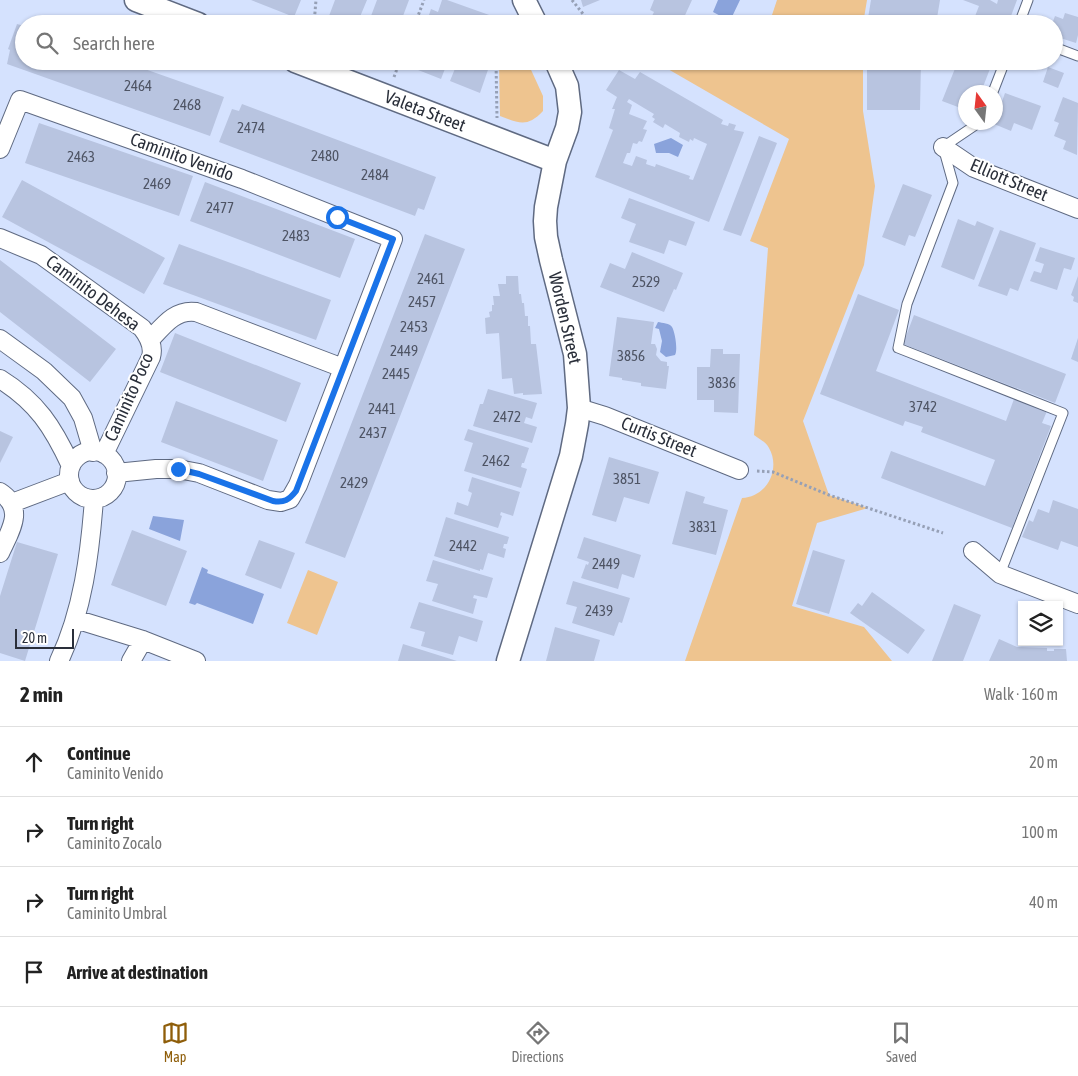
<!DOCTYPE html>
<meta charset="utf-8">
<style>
body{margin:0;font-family:"Asap Condensed",sans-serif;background:#f2f2f2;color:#222}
.controls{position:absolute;right:15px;bottom:15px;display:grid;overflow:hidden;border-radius:0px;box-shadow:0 1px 4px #0004}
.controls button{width:45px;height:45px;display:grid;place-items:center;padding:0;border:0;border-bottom:1px solid #e0e0e0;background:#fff;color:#222;font:25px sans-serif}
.compass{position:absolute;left:958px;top:85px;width:45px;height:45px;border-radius:50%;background:#fff;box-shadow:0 1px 4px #0004;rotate:345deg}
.scale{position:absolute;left:15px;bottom:12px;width:59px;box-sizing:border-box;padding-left:5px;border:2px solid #2a2f3a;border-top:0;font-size:14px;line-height:18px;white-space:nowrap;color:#2a2f3a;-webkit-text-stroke:4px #fff;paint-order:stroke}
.stop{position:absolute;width:15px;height:15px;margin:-11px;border:4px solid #1a73e8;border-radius:50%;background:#fff}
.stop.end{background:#1a73e8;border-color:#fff;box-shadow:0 1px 5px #0008}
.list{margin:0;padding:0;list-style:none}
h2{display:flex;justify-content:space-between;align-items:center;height:65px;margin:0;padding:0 20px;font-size:21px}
h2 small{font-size:16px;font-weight:400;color:#767676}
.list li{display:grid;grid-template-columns:32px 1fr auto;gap:15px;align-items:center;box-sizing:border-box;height:70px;padding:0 20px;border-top:1px solid #e0e0e0}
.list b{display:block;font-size:19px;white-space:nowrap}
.list p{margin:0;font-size:16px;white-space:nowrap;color:#767676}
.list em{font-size:16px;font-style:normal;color:#767676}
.icon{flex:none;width:28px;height:28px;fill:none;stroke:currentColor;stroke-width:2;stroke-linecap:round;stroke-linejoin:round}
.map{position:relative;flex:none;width:1078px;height:661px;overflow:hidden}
.search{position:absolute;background:#fff;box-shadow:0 1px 4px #0004;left:15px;right:15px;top:15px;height:55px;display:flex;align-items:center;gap:12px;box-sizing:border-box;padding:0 18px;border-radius:28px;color:#767676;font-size:19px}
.sheet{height:345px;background:#fff}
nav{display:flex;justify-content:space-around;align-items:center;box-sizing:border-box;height:70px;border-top:1px solid #e0e0e0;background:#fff;font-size:14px;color:#767676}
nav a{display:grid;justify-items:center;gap:2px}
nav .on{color:#8f5e0a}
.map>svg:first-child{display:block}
.green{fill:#eec48f}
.water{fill:#8aa3db}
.building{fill:#b8c4e0;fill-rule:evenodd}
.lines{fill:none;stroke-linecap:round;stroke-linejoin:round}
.service-casing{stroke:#5f6a82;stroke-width:11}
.minor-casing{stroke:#5f6a82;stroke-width:20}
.tertiary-casing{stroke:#5f6a82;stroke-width:25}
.path{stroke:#96a0b6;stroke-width:3;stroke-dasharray:2.5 2.5;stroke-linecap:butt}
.service{stroke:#fff;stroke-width:9}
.minor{stroke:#fff;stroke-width:18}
.tertiary{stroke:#fff;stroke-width:22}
.route{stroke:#1a73e8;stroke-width:6}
.labels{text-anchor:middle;stroke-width:4;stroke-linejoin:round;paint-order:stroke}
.number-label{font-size:15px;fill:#4e5464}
.street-label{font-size:18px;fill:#2a2f3a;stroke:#fff}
</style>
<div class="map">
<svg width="1078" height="661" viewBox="0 0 1078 661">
<rect width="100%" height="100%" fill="#d5e2fe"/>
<path class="green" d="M777,0H867L863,24H769Z
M499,61H527L543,96V111C527,128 519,123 500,116Z
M654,61H863V111L875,186L864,265L803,421L829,495L868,508L817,523L792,606L864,627L892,661H685L742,498C767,497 781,469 769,448C766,442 759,439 754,435L768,248L750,241L789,139Z
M308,570L338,582L317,635L287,623Z"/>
<path class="water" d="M718,0H740L730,21L713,12Z
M671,138L683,145L678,157L669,153H656L654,144Z
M658,322C662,323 670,323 672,327C675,332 678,350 675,355L666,357L660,352L662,341L659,329L655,328Z
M153,516L184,520L180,541L149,529Z
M202,567L208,570L207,573L264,594L253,624L197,603L195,605L189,603Z"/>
<path class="building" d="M251,0H301L294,17Z
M335,0H367L357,24H326Z
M377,0H409L400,24H368Z
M442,0H447L492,16L489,24H426L431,9L438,12Z
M581,0H600L583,7Z
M654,0H692L681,24L666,18L665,21L652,16L654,12L650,10Z
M871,0H940L936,24H867Z
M963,0H990L997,4L998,0H1017L1008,24H972L979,6Z
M1065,13L1078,17V35L1076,43L1054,36V24H1052L1055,16L1063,19Z
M17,24L24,26V61H122L224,97L210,136L7,64L10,50L8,49Z
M416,61H448L441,79L413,68Z
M458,61H491L480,93L450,81Z
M867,61H921L920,110H867Z
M958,61H993L981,92H966V110L942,101Z
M1048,67L1064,73L1058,88L1043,82Z
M619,70L635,79L640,72L723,120L721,124L728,126L729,123L736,125L734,130L744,132L709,222L595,177L613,130L609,128L615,109H612L617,97L606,90ZM629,99L654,114L652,117L655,119L653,122L663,128L665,124L680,133L679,137L689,142L690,139L693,141L694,138L707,144L693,180L689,179L690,176L656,164L655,167L646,164L647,160L636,156L632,166L623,163L627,153H630L633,143L637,144L639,141L642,142L647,130L643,129L647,121L629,114L632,105L627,102Z
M1005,93L1041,106L1032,130L1014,123L1011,131L994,124Z
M1063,97L1078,103L1077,155L1063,149L1066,141L1054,136L1059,123L1054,121Z
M242,104L436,177L424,210L418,208L415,216L219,142L232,109L239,111Z
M39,123L193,176L179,216L25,163Z
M759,136L777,143L741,236L723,230Z
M22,180L165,258L144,294L2,217Z
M205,182L355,239L340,278L190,221Z
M903,184L932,195L915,237L909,235L905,246L882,237Z
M629,198L695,222L686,246L669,240L664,254L629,242L636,224L621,218Z
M958,219L975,226L977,221L994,228L974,280L941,267Z
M1000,230L1036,243L1018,291L1010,288L1007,296L978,286Z
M425,234L465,249L345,558L305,543Z
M179,244L331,300L316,340L163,284Z
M1040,247L1075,258L1071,270L1064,268L1057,290L1030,281L1034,271L1041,273L1044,264L1035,261Z
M632,252L683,273L676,290L674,289L664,312L600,287L610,263L625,269Z
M0,260L116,349L90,382L0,312Z
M506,276H518L519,294H521L522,303H524L525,316H528V326H530L531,344H536L542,394L523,395V393L514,394L512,378L502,379L499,333L486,334L485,318L490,317L489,312L492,311V305H494L493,296H500L498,284H506Z
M1078,276V303L1073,301L1074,297L1071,295Z
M858,294L899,310L876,371L1006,421L1014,399L1047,411L1042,423L1051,426L1012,528L881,478L891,451L985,486L995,460L921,432L923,427L905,421L903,426L820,394Z
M914,315L1066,374L1055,403L903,344Z
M617,317L654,322L651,344H655L657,349L656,355L661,361L667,362V366H669L666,389L641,386V383L622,380V378L609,376Z
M175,333L301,383L286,422L160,372Z
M1078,338V362L1071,359Z
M711,349H723V354H740L738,413L714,412V400H697V367H710Z
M488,389L537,403L532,419L526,417L524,423L537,427L532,443L473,426L480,404H483Z
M176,401L278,440L263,481L161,442Z
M468,429L529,448L524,463H522L521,467L527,469L521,488L464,471L473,443L464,440Z
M0,431L13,437L0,463Z
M609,457L659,472L649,504L624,497L616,522L592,515Z
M472,477L520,492L513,516L501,512L500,515L502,516L498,528L454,514L457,502L468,506L472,493L468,491Z
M686,491L705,497L703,503L728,510L716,555L672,544Z
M1053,500L1078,509V547L1061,541L1058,550L1022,537L1029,520L1033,522L1038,509L1049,513Z
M446,517L509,537L507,544H504L503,548L506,549L504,558L488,553L483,570L480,569V571L434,556Z
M132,530L187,551L166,606L111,585Z
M584,537L641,555L634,578L622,574L618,589L581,578L586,564L588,565L589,562L577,558Z
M259,540L295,553L281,589L245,575Z
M17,542L58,554L25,661L0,653V596Z
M813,550L845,560L829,614L796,604Z
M433,560L493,578L487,598L474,595L473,598L477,599L473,614L432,601L438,584L426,581Z
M573,581L630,598L622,623L619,622L614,636L572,623L577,607L566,604Z
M872,592L925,630L908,654L850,613L858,603L862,606Z
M419,602L483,621L477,642L459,636L453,655L421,646L425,632L410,628Z
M954,604L981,615L963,661H932Z
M555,627L600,640L594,661H546Z
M999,639L1017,647L1047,648V651H1054V649H1066L1067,661H989Z
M403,644L457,661H398Z"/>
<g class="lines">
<defs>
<path id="service" d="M1019,24L1028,0
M1054,47L1078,56
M993,92L1005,61
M980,122L943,147L953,183L907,304L898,348L1063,413L1000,574"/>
<path id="minor" d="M943,147L974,168L1078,209
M0,149L20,100L242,179L393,239L298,485L290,499L281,502L268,500L199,473L178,469H156L116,473
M0,238L41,255L142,328C149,337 154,346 151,357L104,454
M0,339L44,371L72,398L83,418L93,452
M150,340C163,326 175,309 196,312L343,368
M0,379C37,402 53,427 71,466
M579,408L605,416L739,470
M69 475a24 24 0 1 1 48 0a24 24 0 1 1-48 0Z
M0,492C26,509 10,531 0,553
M12,503L70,481
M973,551L1000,574L1078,604
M75,619L143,640L196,661
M59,661C83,611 90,553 94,499
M131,661L143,640"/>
<path id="tertiary" d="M136,0L198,24
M524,0L536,24
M295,61L555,161
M508,661L571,456L577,424L579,408L575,354L551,260L546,237L545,221L546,207L555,161L567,128L570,112L567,86L556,61"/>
</defs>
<use href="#service" class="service-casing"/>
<use href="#minor" class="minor-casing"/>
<use href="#tertiary" class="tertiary-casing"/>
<path class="path" d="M572,0L591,24
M314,24L316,0
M415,24L424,0
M496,61L497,118
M394,77L400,61
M757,471L773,472L829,495L943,533"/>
<use href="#service" class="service"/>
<use href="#minor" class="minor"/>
<use href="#tertiary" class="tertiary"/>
</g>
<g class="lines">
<path class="route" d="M178,469L199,474L273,501C284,503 289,500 296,491L393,239L337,217"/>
</g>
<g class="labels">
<g class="number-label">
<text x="138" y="91">2464</text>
<text x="187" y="110">2468</text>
<text x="251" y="133">2474</text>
<text x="325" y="161">2480</text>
<text x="81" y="162">2463</text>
<text x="375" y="180">2484</text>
<text x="157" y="189">2469</text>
<text x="220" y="213">2477</text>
<text x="296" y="241">2483</text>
<text x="431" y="284">2461</text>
<text x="646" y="287">2529</text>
<text x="422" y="307">2457</text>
<text x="414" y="332">2453</text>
<text x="404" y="356">2449</text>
<text x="631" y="361">3856</text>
<text x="396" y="379">2445</text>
<text x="722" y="388">3836</text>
<text x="923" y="412">3742</text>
<text x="382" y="414">2441</text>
<text x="507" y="422">2472</text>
<text x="373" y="438">2437</text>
<text x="496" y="466">2462</text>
<text x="627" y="484">3851</text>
<text x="354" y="488">2429</text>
<text x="703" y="532">3831</text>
<text x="463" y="551">2442</text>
<text x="606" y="569">2449</text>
<text x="599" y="616">2439</text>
</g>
<g class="street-label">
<text transform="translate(425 111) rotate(21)" y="6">Valeta Street</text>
<text transform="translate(182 157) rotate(20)" y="6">Caminito Venido</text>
<text transform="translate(1009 180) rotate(23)" y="6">Elliott Street</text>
<text transform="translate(93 293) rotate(37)" y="6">Caminito Dehesa</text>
<text transform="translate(565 318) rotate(77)" y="6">Worden Street</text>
<text transform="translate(129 397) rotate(-66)" y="6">Caminito Poco</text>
<text transform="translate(659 437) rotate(22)" y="6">Curtis Street</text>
</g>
</g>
</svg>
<div class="controls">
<button><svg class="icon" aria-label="layers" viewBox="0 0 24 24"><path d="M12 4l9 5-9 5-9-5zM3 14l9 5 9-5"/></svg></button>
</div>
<svg class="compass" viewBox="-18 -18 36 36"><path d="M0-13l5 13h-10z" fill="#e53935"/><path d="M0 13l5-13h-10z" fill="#767676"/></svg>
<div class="scale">20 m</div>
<div class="stop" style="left:337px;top:217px"></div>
<div class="stop end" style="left:178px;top:469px"></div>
<div class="search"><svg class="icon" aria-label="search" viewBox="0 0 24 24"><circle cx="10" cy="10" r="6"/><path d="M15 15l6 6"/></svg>Search here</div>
</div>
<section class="sheet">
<h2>2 min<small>Walk · 160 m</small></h2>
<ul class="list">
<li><svg class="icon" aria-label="ahead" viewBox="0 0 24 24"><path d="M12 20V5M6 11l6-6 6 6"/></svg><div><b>Continue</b><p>Caminito Venido</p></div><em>20 m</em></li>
<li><svg class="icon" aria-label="right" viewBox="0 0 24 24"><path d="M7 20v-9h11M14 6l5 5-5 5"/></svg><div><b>Turn right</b><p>Caminito Zocalo</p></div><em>100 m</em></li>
<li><svg class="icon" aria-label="right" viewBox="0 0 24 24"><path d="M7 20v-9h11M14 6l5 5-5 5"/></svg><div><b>Turn right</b><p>Caminito Umbral</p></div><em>40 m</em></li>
<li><svg class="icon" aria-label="arrive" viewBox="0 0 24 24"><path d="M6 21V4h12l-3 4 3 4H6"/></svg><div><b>Arrive at destination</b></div></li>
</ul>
</section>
<nav>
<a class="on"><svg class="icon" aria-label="map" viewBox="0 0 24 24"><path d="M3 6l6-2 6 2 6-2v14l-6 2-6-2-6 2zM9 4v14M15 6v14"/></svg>Map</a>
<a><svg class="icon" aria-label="directions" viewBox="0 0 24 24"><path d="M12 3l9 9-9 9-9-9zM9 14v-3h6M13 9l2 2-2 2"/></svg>Directions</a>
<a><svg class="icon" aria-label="saved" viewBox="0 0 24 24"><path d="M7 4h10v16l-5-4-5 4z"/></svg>Saved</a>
</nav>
